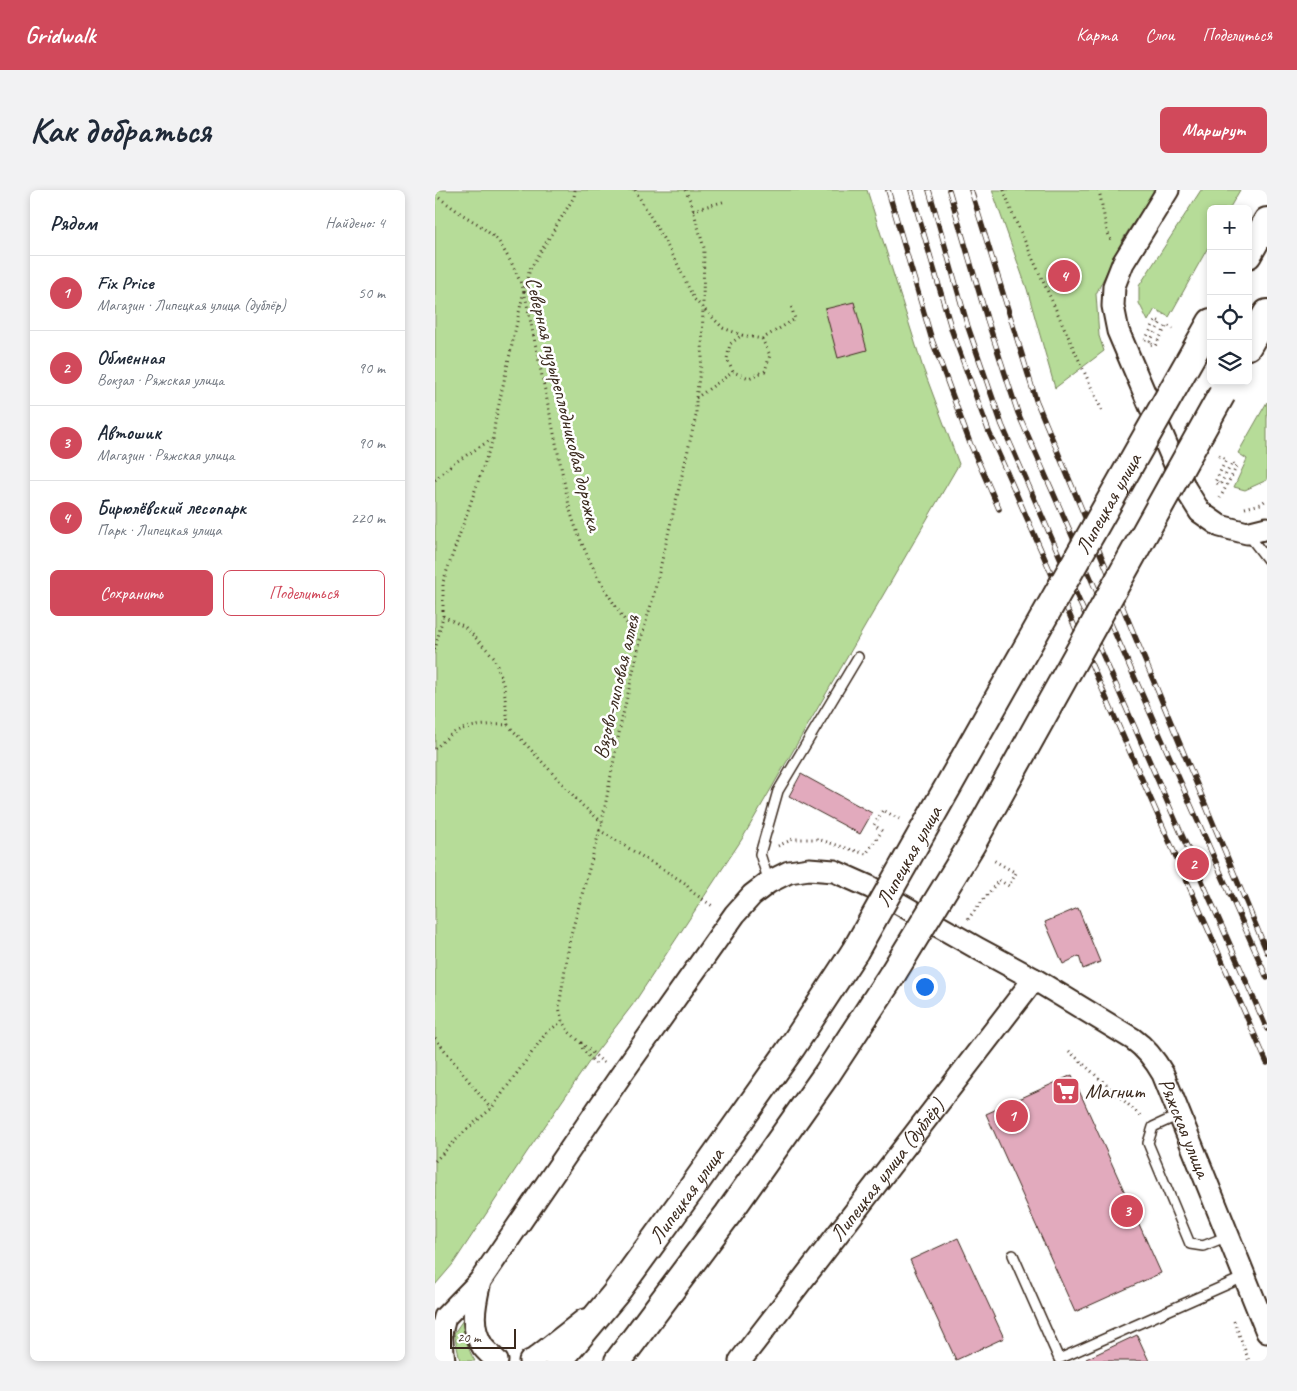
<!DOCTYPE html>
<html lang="ru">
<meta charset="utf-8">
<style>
body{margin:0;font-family:Caveat,sans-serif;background:#f2f2f3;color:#1f2937}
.controls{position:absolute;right:15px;top:15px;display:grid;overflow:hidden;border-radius:8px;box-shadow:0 2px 8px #0003}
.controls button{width:45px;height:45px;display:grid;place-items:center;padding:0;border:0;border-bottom:1px solid #e0e1e3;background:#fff;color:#1f2937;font:25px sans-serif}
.scale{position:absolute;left:15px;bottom:12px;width:66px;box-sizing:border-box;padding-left:5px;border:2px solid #3b2a1e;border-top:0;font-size:14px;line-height:18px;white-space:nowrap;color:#3b2a1e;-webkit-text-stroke:4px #fff;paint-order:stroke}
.you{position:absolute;left:489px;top:796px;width:18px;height:18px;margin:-12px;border:4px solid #fff;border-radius:50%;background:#1a73e8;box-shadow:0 0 0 8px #1a73e833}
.badge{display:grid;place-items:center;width:32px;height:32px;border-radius:50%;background:#d1495b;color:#fff;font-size:16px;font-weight:700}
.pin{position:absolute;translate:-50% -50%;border:2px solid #fff;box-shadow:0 1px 5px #0006}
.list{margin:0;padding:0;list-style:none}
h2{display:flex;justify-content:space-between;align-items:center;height:65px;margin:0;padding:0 20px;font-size:21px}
h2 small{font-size:16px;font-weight:400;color:#747a83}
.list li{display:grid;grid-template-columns:32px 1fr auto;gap:15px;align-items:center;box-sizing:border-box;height:75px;padding:0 20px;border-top:1px solid #e0e1e3}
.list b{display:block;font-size:19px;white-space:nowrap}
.list p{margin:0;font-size:16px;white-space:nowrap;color:#747a83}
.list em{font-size:16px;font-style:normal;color:#747a83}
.actions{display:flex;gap:10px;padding:15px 20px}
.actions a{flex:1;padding:11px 0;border:1px solid #d1495b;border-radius:8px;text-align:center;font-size:18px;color:#d1495b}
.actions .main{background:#d1495b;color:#fff}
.icon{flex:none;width:28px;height:28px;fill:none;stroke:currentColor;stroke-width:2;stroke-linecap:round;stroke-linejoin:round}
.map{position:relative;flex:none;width:832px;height:1171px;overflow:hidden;border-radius:8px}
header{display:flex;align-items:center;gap:30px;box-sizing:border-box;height:70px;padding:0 25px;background:#d1495b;color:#fff}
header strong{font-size:24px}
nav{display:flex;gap:28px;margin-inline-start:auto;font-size:18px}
.intro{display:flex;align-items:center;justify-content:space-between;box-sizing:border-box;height:120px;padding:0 30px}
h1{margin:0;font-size:35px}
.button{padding:12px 22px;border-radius:8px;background:#d1495b;color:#fff;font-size:18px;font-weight:700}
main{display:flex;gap:30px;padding:0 30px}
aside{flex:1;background:#fff;border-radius:8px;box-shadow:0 2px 8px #0003}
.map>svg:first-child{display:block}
.green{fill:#b6dc98;stroke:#78835b}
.building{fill:#e2aabd;stroke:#3b2a1e}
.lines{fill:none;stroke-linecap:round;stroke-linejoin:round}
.service-casing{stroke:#3b2a1e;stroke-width:12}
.tertiary-casing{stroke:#3b2a1e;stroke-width:25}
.primary-casing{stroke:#3b2a1e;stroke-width:30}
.path{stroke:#3b2a1e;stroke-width:3;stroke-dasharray:1 4;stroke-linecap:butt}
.service{stroke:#fff;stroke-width:9}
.tertiary{stroke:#fff;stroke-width:21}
.primary{stroke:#fff;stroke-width:26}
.rail-casing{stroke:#3b2a1e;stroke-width:5.5}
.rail{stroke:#fff;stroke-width:4;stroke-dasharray:11;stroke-linecap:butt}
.primary-bridge-casing{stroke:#3b2a1e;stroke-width:30;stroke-linecap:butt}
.primary-bridge{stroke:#fff;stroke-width:26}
.labels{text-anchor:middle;stroke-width:5;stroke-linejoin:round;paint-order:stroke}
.street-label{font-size:21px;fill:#3b2a1e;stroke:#fff}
.poi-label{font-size:21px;fill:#3b2a1e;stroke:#fff;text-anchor:start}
</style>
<header>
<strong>Gridwalk</strong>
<nav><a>Карта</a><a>Слои</a><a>Поделиться</a></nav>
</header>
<div class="intro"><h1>Как добраться</h1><a class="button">Маршрут</a></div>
<main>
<aside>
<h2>Рядом<small>Найдено: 4</small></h2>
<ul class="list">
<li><span class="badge">1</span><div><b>Fix Price</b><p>Магазин · Липецкая улица (дублёр)</p></div><em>50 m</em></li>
<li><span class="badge">2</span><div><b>Обменная</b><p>Вокзал · Ряжская улица</p></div><em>90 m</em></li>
<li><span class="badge">3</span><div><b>Автошик</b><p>Магазин · Ряжская улица</p></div><em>90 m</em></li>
<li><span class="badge">4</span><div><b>Бирюлёвский лесопарк</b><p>Парк · Липецкая улица</p></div><em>220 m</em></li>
</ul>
<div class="actions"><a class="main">Сохранить</a><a>Поделиться</a></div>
</aside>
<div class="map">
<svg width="832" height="1171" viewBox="0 0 832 1171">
<rect width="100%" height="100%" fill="#fff"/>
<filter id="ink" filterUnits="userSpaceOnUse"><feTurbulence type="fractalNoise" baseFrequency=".02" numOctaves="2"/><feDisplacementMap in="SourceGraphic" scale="10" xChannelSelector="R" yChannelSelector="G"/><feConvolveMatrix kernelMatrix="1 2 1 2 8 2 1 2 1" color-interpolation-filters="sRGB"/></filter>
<g filter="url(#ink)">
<path class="green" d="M0,0H432L488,178L524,274L307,649L199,813L156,869L92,962L18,1074L0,1095Z
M557,0H720L689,47L661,104L664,146L669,161L620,198L592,99Z
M766,0H805L794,19H776V52L734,127L720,119L713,131L704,113V96Z
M832,212V290L810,300L799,297L812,269L803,263Z
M28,1130C30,1145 32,1159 40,1171H25L19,1143Z"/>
<path class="building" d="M419,112L432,160L403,168L390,119Z
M366,584L437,623L425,644L354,606Z
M643,718L665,772L648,779L644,766L628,774L610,732Z
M637,885L726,1083L640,1122L551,924Z
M523,1048L569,1148L521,1170L475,1070Z
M702,1145L714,1171H652L651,1169Z"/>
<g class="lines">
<defs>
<path id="service" d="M812,343L832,369
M334,692L325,664L343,601L423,467
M744,925L718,937L713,953L755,1054L768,1056L793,1046
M578,1065L624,1169L809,1087"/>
<g id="tertiary">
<path d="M733,0L688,73L679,96L678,116L683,141L750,298L765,322L785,336L812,343L832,338"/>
<path d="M45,1091C40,1114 34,1136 48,1157C52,1162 57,1166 62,1171"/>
<path id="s1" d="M9,1171L6,1143L10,1127L45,1091L186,885L300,724L317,705L334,692L354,682L374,679L399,681L435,697L542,758L599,789L698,849C712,859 720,870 728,884L832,1142"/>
<path d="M95,1171L98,1170L149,1130"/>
<path id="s2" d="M305,1171L599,789"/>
</g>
<g id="primary">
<path d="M813,65L832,31"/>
<path d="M763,155L776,132"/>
<path d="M813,156L832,123"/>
<path id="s3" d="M124,1171L180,1104L257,998L357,857L420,761"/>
<path d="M183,1171L293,1024L392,884L457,785"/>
</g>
</defs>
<use href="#service" class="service-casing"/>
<use href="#tertiary" class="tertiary-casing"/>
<use href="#primary" class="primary-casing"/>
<path class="path" d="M200,0L240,69L259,109L288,138L307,145
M569,0L577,23L668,223
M664,0L672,41L676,50
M0,5L28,25L43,34L63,50L77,74L89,100L135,320C149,368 176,412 205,452
M258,20L291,11
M307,145L327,149L335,165L330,181L314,188L298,182L292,169L295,154Z
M327,149L360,129L356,116
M710,150L721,130L726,132L714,153L720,156L732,135L738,139
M261,208L298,182
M784,266L791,270L780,292L785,295L797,273L802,276L785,308
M0,290L16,275L57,249
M810,318L826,314L832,309
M8,426L30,437L59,467L69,497L73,535
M0,460L8,426V392L58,249L60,232L89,100L95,79L139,7L140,0
M0,559C7,552 14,545 22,541C35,535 58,534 73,535L148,616L167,632
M164,640L250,693L257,702L279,717
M343,656L358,649H382L431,664L447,641L439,635L448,620L464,629
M533,729L564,690L574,696L581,683L558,670
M0,848L56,919
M146,853L148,860L163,876
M634,861L708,928
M169,873L134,842L127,831L124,817L135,748L167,632L186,533L205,452L218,408L261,226V208L267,168L269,58L256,12L250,0
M0,971L33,938L56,919L111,843L127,831
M799,1131L814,1171"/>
<use href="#service" class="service"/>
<use href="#tertiary" class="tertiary"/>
<use href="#primary" class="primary"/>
<defs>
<path id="rail" d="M453,0L497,150L535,253L564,319
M476,0L517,141L554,242L832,873
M494,0L533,137L567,235L832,839
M514,0L552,129L583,223L832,788
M536,0L601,210L832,762"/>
</defs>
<use href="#rail" class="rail-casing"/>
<use href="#rail" class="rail"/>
<defs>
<g id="primary-bridge">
<path id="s4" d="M420,761L763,155"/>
<path d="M457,785L537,654L787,204"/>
</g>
</defs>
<use href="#primary-bridge" class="primary-bridge-casing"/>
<use href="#primary-bridge" class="primary-bridge"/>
</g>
</g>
<defs>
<symbol id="supermarket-square" viewBox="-11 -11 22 22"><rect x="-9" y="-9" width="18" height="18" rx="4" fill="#d1495b" stroke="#fff"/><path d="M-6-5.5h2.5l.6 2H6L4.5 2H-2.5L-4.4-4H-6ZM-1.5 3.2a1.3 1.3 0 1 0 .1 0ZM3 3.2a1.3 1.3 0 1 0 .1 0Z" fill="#fff"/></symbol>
</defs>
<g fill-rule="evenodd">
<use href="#supermarket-square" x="615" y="885" width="32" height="32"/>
</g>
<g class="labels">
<g class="street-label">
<text transform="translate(129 214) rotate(76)" y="7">Северная пузыреплодниковая дорожка</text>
<text dy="7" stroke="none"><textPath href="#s4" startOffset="514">Липецкая улица</textPath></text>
<text transform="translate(181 497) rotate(-77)" y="7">Вязово-липовая аллея</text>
<text dy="7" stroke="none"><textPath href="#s4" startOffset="109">Липецкая улица</textPath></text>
<text dy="7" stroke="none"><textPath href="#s1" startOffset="1104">Ряжская улица</textPath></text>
<text dy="7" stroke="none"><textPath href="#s2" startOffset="241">Липецкая улица (дублёр)</textPath></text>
<text dy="7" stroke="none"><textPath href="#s3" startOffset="209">Липецкая улица</textPath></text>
</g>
<g class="poi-label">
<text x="650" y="908">Магнит</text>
</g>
</g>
</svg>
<div class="controls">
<button>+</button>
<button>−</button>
<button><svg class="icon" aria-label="locate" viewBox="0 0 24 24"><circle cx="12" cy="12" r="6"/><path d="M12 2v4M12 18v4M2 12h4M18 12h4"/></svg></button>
<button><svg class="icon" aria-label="layers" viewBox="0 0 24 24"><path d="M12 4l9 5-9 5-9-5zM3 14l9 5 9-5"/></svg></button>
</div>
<div class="scale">20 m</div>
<div class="you"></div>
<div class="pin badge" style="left:577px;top:926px">1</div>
<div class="pin badge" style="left:758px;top:674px">2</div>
<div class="pin badge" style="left:692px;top:1021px">3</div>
<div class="pin badge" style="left:629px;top:86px">4</div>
</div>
</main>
